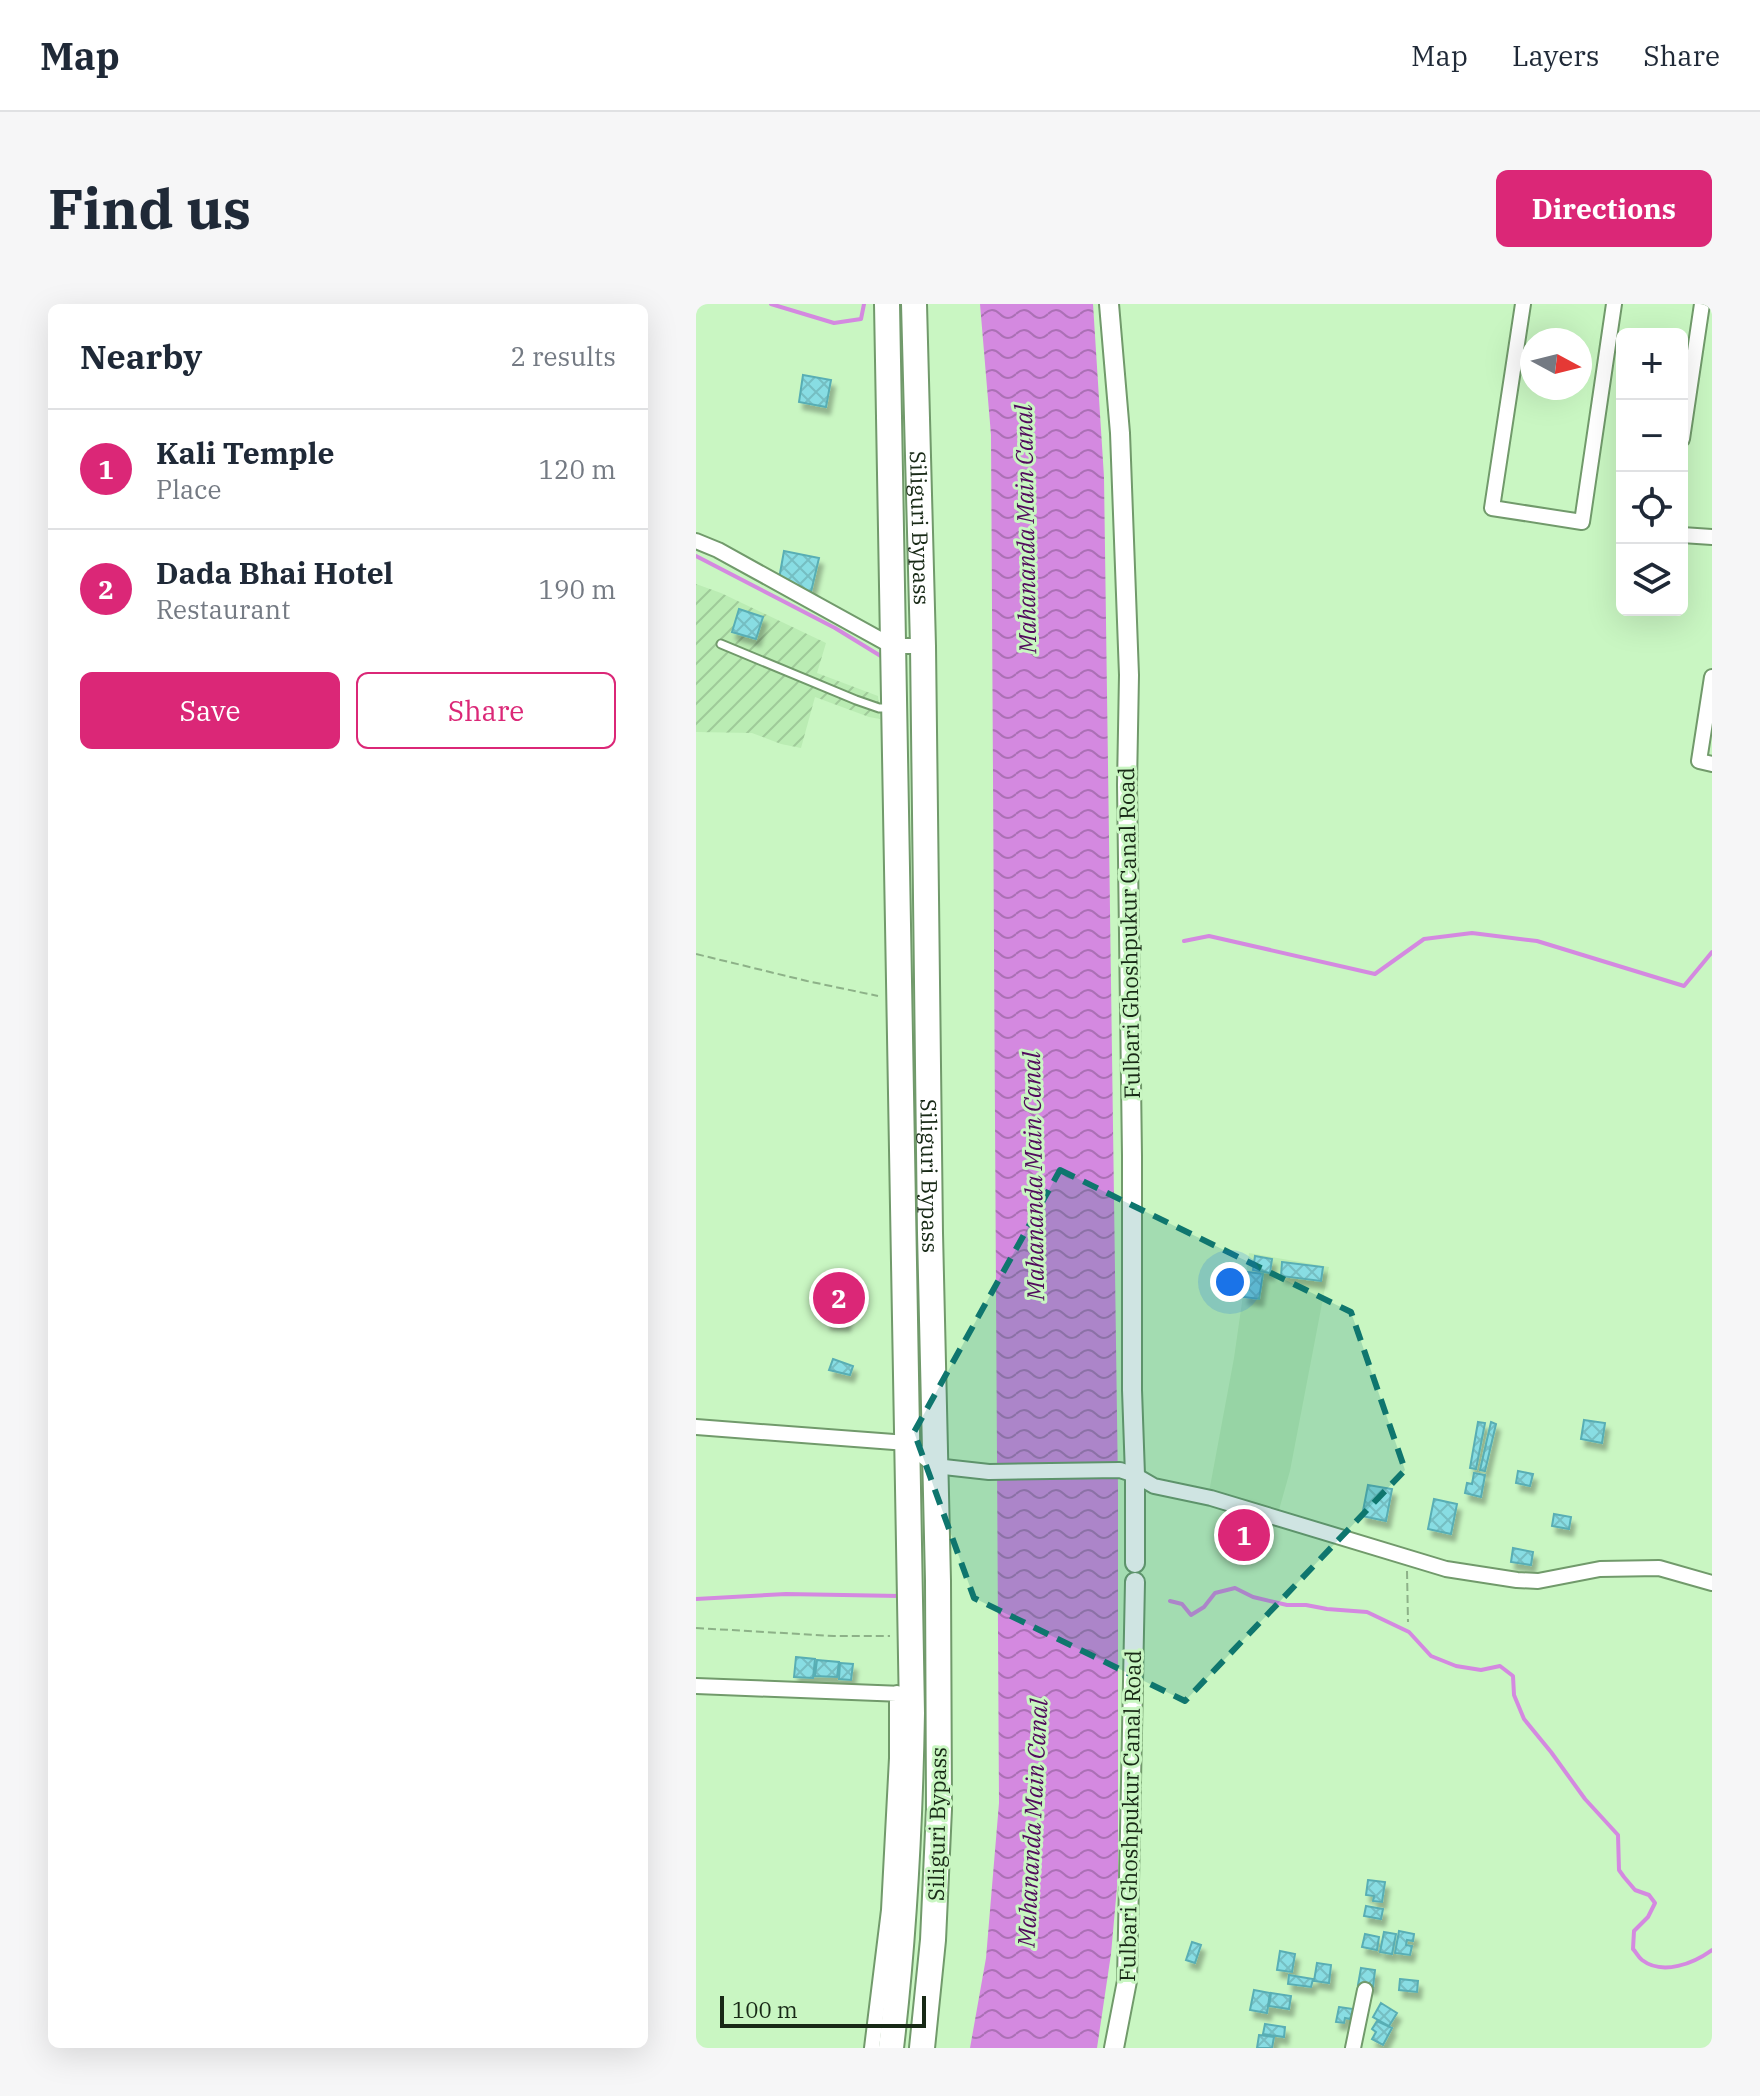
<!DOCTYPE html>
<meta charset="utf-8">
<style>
body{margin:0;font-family:"IBM Plex Serif",serif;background:#f6f6f7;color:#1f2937}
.controls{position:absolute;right:24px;top:24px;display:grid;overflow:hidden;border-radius:12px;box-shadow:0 8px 32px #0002}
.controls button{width:72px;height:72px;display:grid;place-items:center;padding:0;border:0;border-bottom:2px solid #e0e1e3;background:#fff;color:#1f2937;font:40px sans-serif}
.compass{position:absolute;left:824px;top:24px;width:72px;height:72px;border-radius:50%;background:#fff;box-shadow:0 8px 32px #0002;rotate:97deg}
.scale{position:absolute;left:24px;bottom:20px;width:206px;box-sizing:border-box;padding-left:8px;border:4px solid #182916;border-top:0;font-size:22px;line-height:28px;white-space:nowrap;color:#182916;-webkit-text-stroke:6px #c9f6c2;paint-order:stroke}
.you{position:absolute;left:534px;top:978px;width:28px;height:28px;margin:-20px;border:6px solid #fff;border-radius:50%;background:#1a73e8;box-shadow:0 0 0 12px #1a73e833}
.badge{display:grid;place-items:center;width:52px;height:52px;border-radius:50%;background:#db2777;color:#fff;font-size:26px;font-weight:700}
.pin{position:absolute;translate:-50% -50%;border:4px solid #fff;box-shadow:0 2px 8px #0006}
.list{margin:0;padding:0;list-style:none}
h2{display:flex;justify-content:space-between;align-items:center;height:104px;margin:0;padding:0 32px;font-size:34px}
h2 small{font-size:26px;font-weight:400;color:#747a83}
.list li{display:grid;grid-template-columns:52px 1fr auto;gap:24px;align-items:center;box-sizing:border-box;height:120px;padding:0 32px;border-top:2px solid #e0e1e3}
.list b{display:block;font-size:30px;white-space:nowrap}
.list p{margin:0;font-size:26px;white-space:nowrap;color:#747a83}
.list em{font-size:26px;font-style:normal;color:#747a83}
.actions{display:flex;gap:16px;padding:24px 32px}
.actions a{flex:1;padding:18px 0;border:2px solid #db2777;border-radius:12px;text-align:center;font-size:28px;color:#db2777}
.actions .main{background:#db2777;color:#fff}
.icon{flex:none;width:44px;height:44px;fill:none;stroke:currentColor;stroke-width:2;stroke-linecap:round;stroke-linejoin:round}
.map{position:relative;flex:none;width:1016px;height:1744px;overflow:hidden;border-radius:12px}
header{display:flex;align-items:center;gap:48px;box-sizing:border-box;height:112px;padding:0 40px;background:#fff;border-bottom:2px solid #e0e1e3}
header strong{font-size:38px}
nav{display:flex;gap:44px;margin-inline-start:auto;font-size:28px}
.intro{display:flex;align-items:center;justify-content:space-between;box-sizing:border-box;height:192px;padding:0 48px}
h1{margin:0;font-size:56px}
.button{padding:20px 36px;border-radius:12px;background:#db2777;color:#fff;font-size:28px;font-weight:700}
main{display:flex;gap:48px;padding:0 48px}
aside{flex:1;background:#fff;border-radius:12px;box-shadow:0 8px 32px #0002}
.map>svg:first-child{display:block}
.built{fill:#baecb3}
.industrial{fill:url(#industrial-furrows)}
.water{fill:url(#water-waves)}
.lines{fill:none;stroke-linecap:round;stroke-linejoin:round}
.stream{stroke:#d489e0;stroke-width:4}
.building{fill:url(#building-cross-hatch);stroke:#59aeb4;stroke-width:2;filter:url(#shadow)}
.service-casing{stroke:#719a6b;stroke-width:11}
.minor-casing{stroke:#719a6b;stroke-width:18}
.tertiary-casing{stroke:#719a6b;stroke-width:22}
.trunk-casing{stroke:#719a6b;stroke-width:28}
.path{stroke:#8db188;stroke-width:2;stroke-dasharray:8 4;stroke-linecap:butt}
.service{stroke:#fff;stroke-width:7}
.minor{stroke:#fff;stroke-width:14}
.tertiary{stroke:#fff;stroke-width:18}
.trunk{stroke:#fff;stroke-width:24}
.marked{fill:#0f766e;fill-opacity:0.2;stroke:#0f766e;stroke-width:6;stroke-dasharray:16 10;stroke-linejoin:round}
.labels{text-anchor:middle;stroke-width:6;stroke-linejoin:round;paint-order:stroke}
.street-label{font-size:22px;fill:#182916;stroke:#c9f6c2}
.water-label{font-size:24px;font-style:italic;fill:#510a5c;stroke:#c9f6c2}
</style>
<header>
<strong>Map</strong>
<nav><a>Map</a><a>Layers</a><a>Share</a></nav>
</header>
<div class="intro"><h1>Find us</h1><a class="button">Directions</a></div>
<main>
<aside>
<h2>Nearby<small>2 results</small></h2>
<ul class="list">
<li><span class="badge">1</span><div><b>Kali Temple</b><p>Place</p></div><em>120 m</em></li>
<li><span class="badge">2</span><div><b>Dada Bhai Hotel</b><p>Restaurant</p></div><em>190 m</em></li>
</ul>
<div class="actions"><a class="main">Save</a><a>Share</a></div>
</aside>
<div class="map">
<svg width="1016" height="1744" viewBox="0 0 1016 1744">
<defs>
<pattern id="industrial-furrows" width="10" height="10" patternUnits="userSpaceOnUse" patternTransform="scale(2)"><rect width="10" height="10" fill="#baecb3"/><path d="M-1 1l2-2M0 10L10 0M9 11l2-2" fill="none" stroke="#9fca99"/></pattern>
<pattern id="water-waves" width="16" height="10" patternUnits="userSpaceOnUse" patternTransform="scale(2)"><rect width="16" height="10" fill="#d489e0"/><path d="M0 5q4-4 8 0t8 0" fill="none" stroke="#ab70b5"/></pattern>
<pattern id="building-cross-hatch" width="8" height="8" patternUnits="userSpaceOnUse" patternTransform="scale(2)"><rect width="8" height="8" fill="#88dde3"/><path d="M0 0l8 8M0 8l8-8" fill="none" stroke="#75bec2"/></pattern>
<filter id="shadow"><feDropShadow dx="4" dy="7" stdDeviation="2" flood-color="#0004"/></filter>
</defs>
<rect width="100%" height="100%" fill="#c9f6c2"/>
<path class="built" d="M553,949L633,963L594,1167L583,1206L513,1188L538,1054Z"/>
<path class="industrial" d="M0,280L25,289L130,339L121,369L182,392L184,415L173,413L119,393L105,444L85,440L56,429L0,428Z"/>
<path class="water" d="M284,0H397L408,173L422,1183V1572L415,1650L401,1744H274L290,1654L303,1499L295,131Z"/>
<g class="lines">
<path class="stream" d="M75,0L138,19L165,15L168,0
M0,252L139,324L188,354
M488,637L513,632L679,670L728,635L776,629L841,637L988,682L1016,648
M0,1295L90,1290L204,1292
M474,1297L486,1300L495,1311L508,1303L519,1289L539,1284L557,1293L591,1301H610L631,1305L671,1308L713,1328L735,1352L760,1362L785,1366L804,1362L817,1372L818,1391L828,1415L855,1448L889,1495L922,1531L923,1566L928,1573L939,1586L953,1591L959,1599L952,1613L938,1627L937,1645C940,1648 942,1653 946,1656C967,1672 998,1659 1016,1646"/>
</g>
<path class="building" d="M107,71L135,76L130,103L103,98Z
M88,247L123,254L115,288L83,275Z
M43,305L67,313L60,335L36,328Z
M559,952L576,955L574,969L557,966Z
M586,958L627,963L625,977L585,972Z
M136,967L155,969L150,1020L131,1018Z
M552,968L567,970L563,995L548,993Z
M137,1055L157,1062L154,1071L133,1066Z
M888,1116L909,1119L906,1139L885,1135Z
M782,1118L789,1119L780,1165L774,1164Z
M795,1118L800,1120L789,1167L784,1166Z
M822,1167L837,1170L834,1182L820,1179Z
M778,1169L789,1171L785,1193L769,1189L771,1179L776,1180Z
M672,1181L696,1185L690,1217L666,1212Z
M738,1195L761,1200L755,1230L732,1225Z
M858,1210L875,1213L873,1225L856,1222Z
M539,1217L561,1221L557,1245L535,1241Z
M817,1244L837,1248L835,1261L815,1258Z
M100,1353L119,1355L117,1374L98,1373Z
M121,1356L143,1358L141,1373L119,1372Z
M144,1359L157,1360L155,1376L143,1375Z
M672,1576L689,1578L686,1598L677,1597L678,1592L670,1591Z
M670,1602L687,1605L685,1615L668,1612Z
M703,1627L718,1630L717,1637L711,1636L710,1641L716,1642L714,1651L699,1649Z
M688,1628L700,1630L696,1650L684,1648Z
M669,1630L683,1633L681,1646L666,1643Z
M496,1638L505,1641L499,1659L490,1656Z
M584,1647L599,1650L596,1668L581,1666Z
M621,1659L635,1661L633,1679L618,1677Z
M665,1664L679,1666L677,1683L662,1681Z
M593,1671L617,1675L615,1683L592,1680Z
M704,1675L722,1677L721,1688L703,1686Z
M558,1686L574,1689L571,1709L554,1706Z
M575,1689L595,1692L593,1705L573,1702Z
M685,1699L701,1709L693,1722L677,1713Z
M643,1703L657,1705L654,1715L649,1714L648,1719L640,1718Z
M681,1717L696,1724L687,1741L676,1735L680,1728L676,1725Z
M569,1720L589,1723L588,1733L567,1730Z
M563,1731L578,1733L576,1744H561Z"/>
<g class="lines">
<defs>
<path id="service" d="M25,340L160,396L183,404H195"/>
<path id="minor" d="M827,0L796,204L886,218L918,0
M986,135L1006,0
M986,231L1016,233
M0,237L22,246L196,342H227
M1016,373L1003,457L1016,460
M0,1123L211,1139L239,1162L293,1168L424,1166L439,1171L458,1182L515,1194L750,1265L821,1276L842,1277L904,1265L963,1264L1016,1279
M0,1382L207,1390
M176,1744L193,1606L201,1454V1389
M657,1744L669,1686"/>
<path id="tertiary" d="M413,0L424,129L433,371L431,481L436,852V1086L439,1171V1259
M418,1744L431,1677L439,1278"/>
<g id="trunk">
<path d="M191,0L216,1409C214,1521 208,1633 195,1744"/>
<path id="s1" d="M218,0L227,342L234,929L242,1277L243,1505L237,1636L226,1744"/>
</g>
</defs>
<use href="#service" class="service-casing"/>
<use href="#minor" class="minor-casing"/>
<use href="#tertiary" class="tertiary-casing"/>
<use href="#trunk" class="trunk-casing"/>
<path class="path" d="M0,650L111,677L182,692
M711,1267L712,1318
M0,1324L138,1332H194"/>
<use href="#service" class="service"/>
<use href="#minor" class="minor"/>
<use href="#tertiary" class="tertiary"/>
<use href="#trunk" class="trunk"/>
</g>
<path class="marked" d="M364,866L655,1008L709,1166L489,1397L278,1294L218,1128Z"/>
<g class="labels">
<g class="street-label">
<text dy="8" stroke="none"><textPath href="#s1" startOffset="224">Siliguri Bypass</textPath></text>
<text transform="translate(433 629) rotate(-91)" y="8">Fulbari Ghoshpukur Canal Road</text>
<text dy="8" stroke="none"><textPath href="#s1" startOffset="872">Siliguri Bypass</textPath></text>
<text transform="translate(434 1512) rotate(-89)" y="8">Fulbari Ghoshpukur Canal Road</text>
<text transform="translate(241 1520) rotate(-89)" y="8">Siliguri Bypass</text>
</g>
<g class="water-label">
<text transform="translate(330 225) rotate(-91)" y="8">Mahananda Main Canal</text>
<text transform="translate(338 872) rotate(-91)" y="8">Mahananda Main Canal</text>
<text transform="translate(337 1519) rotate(-87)" y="8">Mahananda Main Canal</text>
</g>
</g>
</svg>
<div class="controls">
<button>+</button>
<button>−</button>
<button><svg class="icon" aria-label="locate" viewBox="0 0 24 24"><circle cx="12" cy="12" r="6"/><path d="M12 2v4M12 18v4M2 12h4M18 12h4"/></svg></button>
<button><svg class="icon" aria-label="layers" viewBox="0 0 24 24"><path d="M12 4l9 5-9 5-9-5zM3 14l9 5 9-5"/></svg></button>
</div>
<svg class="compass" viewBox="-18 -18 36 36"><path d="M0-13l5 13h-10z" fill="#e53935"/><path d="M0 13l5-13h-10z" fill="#747a83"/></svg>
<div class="scale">100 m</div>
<div class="you"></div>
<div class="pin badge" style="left:548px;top:1231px">1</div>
<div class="pin badge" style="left:143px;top:994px">2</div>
</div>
</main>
